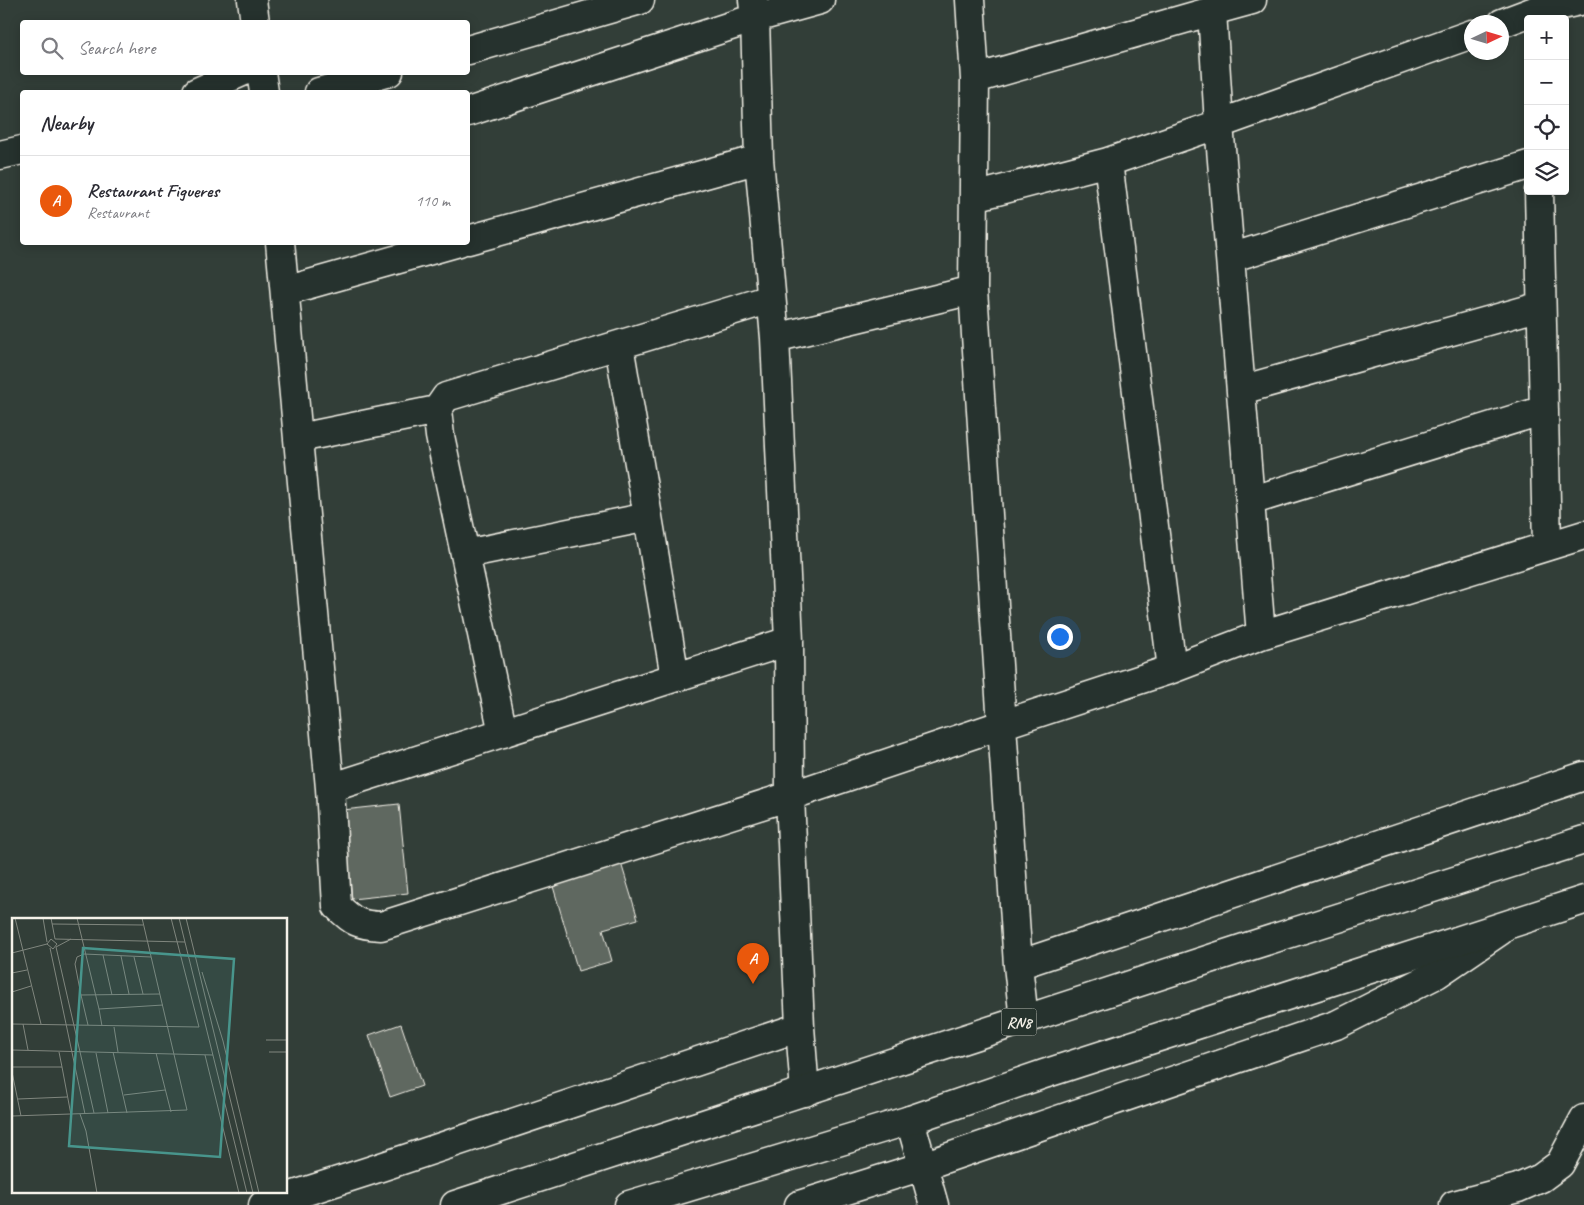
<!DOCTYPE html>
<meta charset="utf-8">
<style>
body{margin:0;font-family:Caveat,sans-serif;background:#f2f2f3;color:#2b2b33}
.controls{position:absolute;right:15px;top:15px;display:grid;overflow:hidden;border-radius:5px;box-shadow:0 2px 12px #0003}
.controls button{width:45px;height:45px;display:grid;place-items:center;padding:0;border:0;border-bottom:1px solid #e1e1e2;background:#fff;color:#2b2b33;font:25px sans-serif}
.compass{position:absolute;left:1464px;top:15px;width:45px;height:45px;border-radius:50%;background:#fff;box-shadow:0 2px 12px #0003;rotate:86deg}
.you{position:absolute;left:1059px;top:636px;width:18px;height:18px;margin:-12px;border:4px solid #fff;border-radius:50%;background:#1a73e8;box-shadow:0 0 0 8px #1a73e833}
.badge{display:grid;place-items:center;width:32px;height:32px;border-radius:50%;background:#ea580c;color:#fff;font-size:16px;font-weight:700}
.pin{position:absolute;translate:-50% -41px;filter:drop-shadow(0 1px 2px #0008)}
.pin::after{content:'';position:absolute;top:26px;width:18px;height:15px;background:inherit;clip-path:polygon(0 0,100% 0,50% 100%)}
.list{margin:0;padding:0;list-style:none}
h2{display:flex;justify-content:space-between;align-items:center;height:65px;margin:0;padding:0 20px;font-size:21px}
h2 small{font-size:16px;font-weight:400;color:#7c7c81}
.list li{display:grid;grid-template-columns:32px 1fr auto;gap:15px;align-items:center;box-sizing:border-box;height:90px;padding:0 20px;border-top:1px solid #e1e1e2}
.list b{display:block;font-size:19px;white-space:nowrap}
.list p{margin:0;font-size:16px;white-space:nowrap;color:#7c7c81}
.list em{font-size:16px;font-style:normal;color:#7c7c81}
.icon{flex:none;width:28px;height:28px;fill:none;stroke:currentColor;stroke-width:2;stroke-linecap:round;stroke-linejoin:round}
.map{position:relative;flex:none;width:1584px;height:1205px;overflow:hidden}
.search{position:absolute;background:#fff;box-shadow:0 2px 12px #0003;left:20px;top:20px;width:450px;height:55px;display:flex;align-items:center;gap:12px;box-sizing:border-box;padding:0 18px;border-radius:5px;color:#7c7c81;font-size:19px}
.panel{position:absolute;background:#fff;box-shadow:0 2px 12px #0003;left:20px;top:90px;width:450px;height:155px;border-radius:5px}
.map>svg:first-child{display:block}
.building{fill:#5f6861;stroke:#f4f1e8}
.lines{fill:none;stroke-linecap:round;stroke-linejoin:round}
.minor-casing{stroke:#f4f1e8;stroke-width:31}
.highway-casing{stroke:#f4f1e8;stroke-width:31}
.minor{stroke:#26332d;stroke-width:28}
.highway{stroke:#26332d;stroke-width:28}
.labels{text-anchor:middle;stroke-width:5;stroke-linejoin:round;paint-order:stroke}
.shield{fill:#26332d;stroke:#b6b8b0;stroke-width:1}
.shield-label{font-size:16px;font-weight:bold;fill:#f4f1e8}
.inset-road{fill:none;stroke:#80867e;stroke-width:1}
.view{fill:#48958c;fill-opacity:0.15;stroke:#48958c;stroke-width:2.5}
.inset-edge{fill:none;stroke:#f4f1e8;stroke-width:2.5}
</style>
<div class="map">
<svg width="1584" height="1205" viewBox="0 0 1584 1205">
<rect width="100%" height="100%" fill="#323e38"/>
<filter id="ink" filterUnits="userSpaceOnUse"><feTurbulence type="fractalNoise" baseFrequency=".02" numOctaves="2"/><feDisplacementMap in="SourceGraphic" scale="10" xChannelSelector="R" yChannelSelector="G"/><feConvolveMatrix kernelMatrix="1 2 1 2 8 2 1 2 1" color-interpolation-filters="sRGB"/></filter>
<g filter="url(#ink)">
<path class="building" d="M399,804L408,893L352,899L343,810Z
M621,863L638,919L603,929L612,961L578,971L552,883Z
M401,1024L422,1086L390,1097L369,1035Z"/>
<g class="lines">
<defs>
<path id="minor" d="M252,0L255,22
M753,0L755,18L759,159L775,338L789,641L790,796L800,1027L805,1092
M970,0L975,79L973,290L1018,965L1584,776
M1212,11L1252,0
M1502,23L1534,11L1584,0
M468,50L640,0
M261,72L264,92
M975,79L1212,11L1219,124L1261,635
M197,92L242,72
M319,92L389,72
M468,112L755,18L820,0
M0,155L22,150
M1539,191L1547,546
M974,197L1108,162
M468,240L759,159
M280,242L330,788L337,906C353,922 359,925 381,926L790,796L1001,725L1172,669L1261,635L1584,535
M1230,258L1528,165
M285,291L459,242
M775,338L973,290
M619,345L675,677
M1241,390L1541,306
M437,410L440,436L503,733
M299,438L437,410L446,397L771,299
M1250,501L1544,410
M465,554L648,517
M1172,669L1108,162L1219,124L1472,34
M330,788L789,641
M1018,965L1024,1020
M910,1120L934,1205
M263,1205L369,1171L800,1027
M799,1205L923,1166L1336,1025L1437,974L1500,931
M1454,1205L1518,1188L1541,1178L1560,1164L1584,1119"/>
<path id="highway" d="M455,1205L1250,946L1584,840
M629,1205L910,1120L1044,1074L1584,900"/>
</defs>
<use href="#minor" class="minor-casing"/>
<use href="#highway" class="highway-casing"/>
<use href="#minor" class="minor"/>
<use href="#highway" class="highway"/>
</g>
</g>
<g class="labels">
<rect class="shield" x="1001.5" y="1008.5" width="35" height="27" rx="4"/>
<g class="shield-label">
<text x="1019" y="1028">RN8</text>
</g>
</g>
<g transform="translate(12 918)">
<rect width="275" height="275" fill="#323e38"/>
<path class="inset-road" d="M3,0L29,106M31,0L35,24M39,0L43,21L173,24M65,0L87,91L151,87M167,0L235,275M174,0L241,275M40,6L131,7M44,29L82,195M44,29L59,21M38,30L73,196M0,35L35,26L39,21L45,26L41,31L35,26M91,37L100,77M109,38L117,76M122,39L131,76M190,54L211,123L247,275M0,55L15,52M0,74L19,68M69,77L63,46L65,39L72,36L139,39M87,91L90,108M0,106L187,109L159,0M11,106L16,132M76,107L69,77L148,76M102,109L106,134M254,122H275M0,132L201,137M47,134L50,149M101,134L115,195M257,134H275M84,135L96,195M144,135L159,194M193,137L227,275M0,149H50L59,197M0,154L9,198M112,177L153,172M6,181L55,179M68,196L74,213L85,275M0,198L175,192L130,0"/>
<path class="view" d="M71,30L222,41L208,239L57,228Z"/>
<rect width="275" height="275" class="inset-edge"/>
</g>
</svg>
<div class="controls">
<button>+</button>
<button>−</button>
<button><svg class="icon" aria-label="locate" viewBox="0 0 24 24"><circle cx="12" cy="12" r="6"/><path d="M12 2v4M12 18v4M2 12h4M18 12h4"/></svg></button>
<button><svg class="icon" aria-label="layers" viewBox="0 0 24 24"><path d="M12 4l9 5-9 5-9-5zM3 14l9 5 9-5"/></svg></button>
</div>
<svg class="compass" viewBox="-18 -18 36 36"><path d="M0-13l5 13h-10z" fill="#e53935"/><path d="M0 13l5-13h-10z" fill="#7c7c81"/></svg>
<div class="you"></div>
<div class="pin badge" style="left:753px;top:984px">A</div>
<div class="search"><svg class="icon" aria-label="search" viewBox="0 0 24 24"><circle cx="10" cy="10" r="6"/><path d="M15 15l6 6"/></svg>Search here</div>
<section class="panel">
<h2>Nearby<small></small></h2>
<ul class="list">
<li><span class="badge">A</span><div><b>Restaurant Figueres</b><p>Restaurant</p></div><em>110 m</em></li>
</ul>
</section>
</div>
